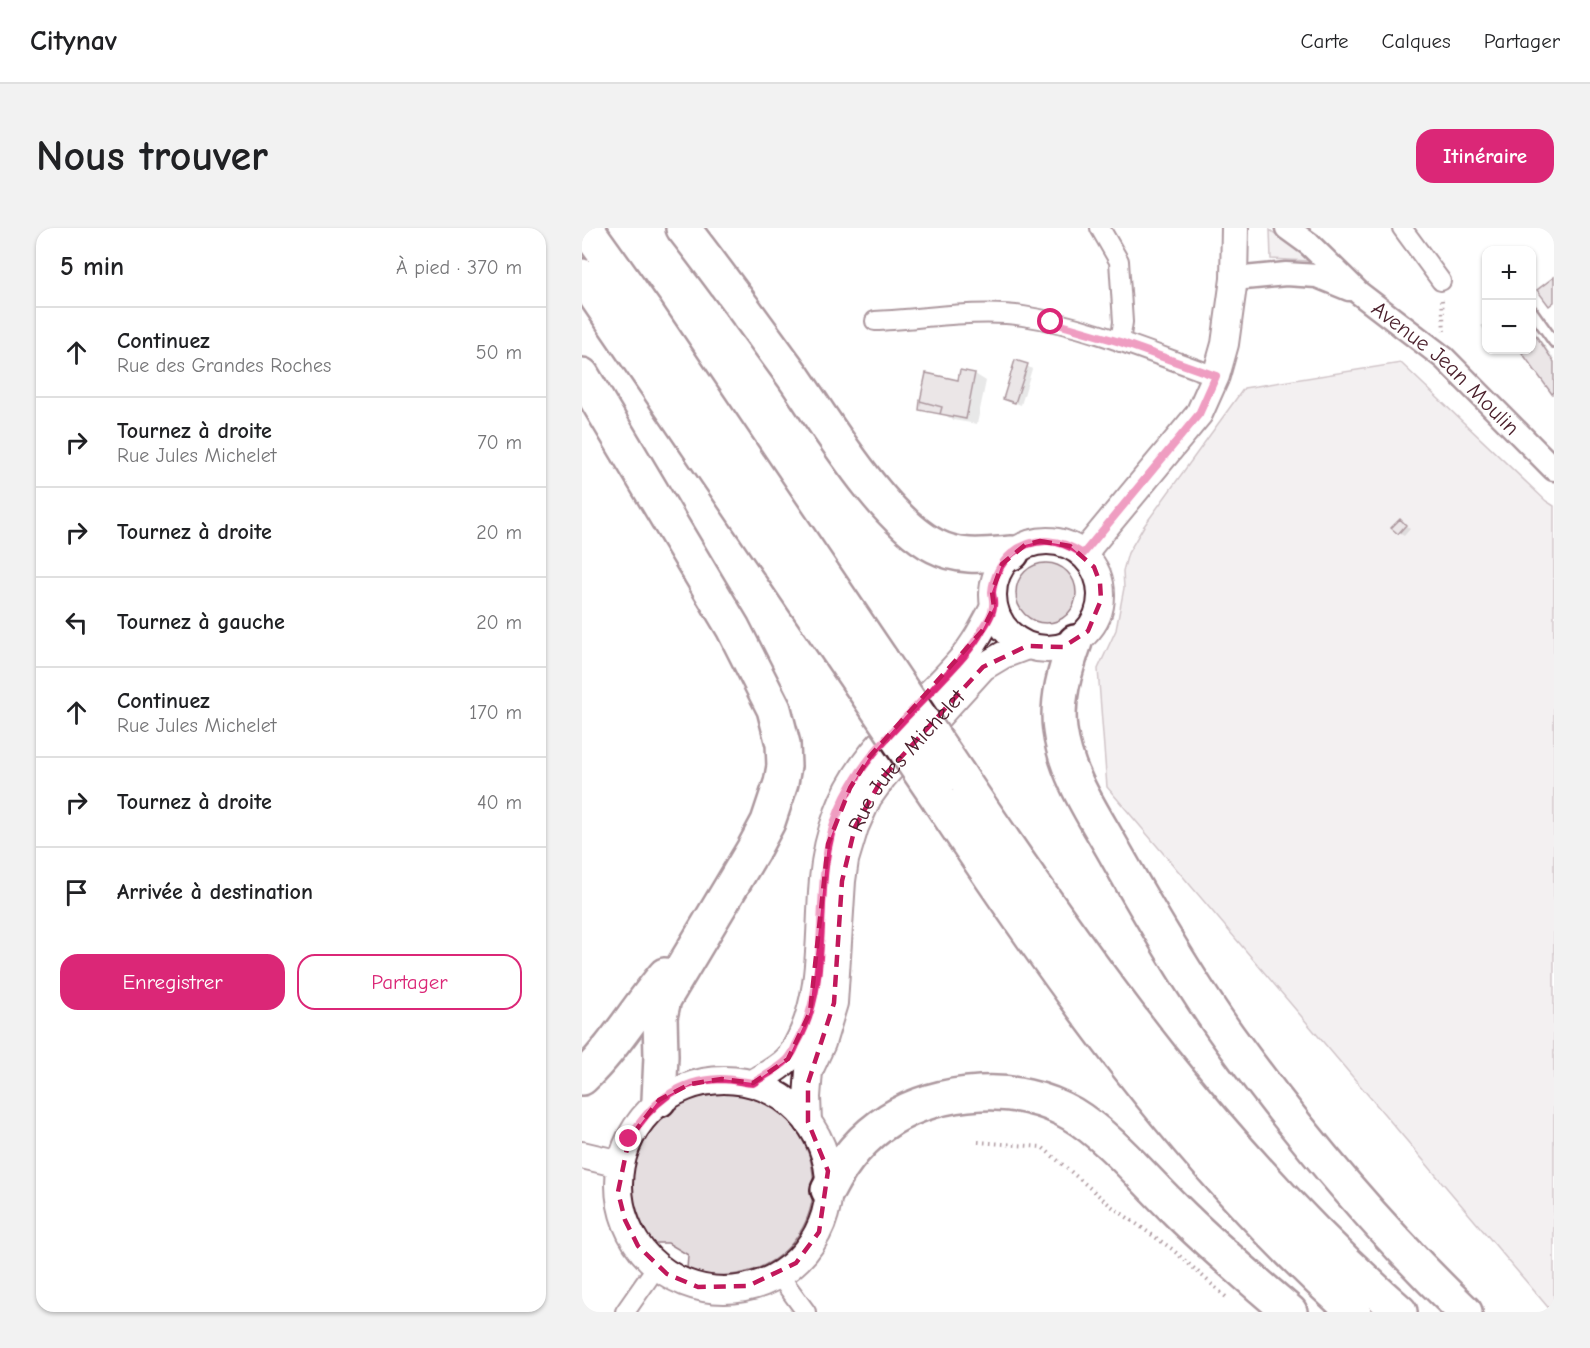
<!DOCTYPE html>
<html lang="fr">
<meta charset="utf-8">
<style>
body{margin:0;font-family:"Comic Neue",sans-serif;background:#f2f2f2;color:#202124}
.controls{position:absolute;right:18px;top:18px;display:grid;overflow:hidden;border-radius:12px;box-shadow:0 2px 4px #0004}
.controls button{width:54px;height:54px;display:grid;place-items:center;padding:0;border:0;border-bottom:2px solid #e0e0e0;background:#fff;color:#202124;font:30px sans-serif}
.stop{position:absolute;width:18px;height:18px;margin:-14px;border:4px solid #db2777;border-radius:50%;background:#fff}
.stop.end{background:#db2777;border-color:#fff;box-shadow:0 2px 6px #0008}
.list{margin:0;padding:0;list-style:none}
h2{display:flex;justify-content:space-between;align-items:center;height:78px;margin:0;padding:0 24px;font-size:26px}
h2 small{font-size:20px;font-weight:400;color:#757577}
.list li{display:grid;grid-template-columns:39px 1fr auto;gap:18px;align-items:center;box-sizing:border-box;height:90px;padding:0 24px;border-top:2px solid #e0e0e0}
.list b{display:block;font-size:22px;white-space:nowrap}
.list p{margin:0;font-size:20px;white-space:nowrap;color:#757577}
.list em{font-size:20px;font-style:normal;color:#757577}
.actions{display:flex;gap:12px;padding:18px 24px}
.actions a{flex:1;padding:14px 0;border:2px solid #db2777;border-radius:18px;text-align:center;font-size:21px;color:#db2777}
.actions .main{background:#db2777;color:#fff}
.icon{flex:none;width:33px;height:33px;fill:none;stroke:currentColor;stroke-width:2;stroke-linecap:round;stroke-linejoin:round}
.map{position:relative;flex:none;width:972px;height:1084px;overflow:hidden;border-radius:18px}
header{display:flex;align-items:center;gap:36px;box-sizing:border-box;height:84px;padding:0 30px;background:#fff;border-bottom:2px solid #e0e0e0}
header strong{font-size:28px}
nav{display:flex;gap:33px;margin-inline-start:auto;font-size:21px}
.intro{display:flex;align-items:center;justify-content:space-between;box-sizing:border-box;height:144px;padding:0 36px}
h1{margin:0;font-size:42px}
.button{padding:15px 27px;border-radius:18px;background:#db2777;color:#fff;font-size:21px;font-weight:700}
main{display:flex;gap:36px;padding:0 36px}
aside{flex:1;background:#fff;border-radius:18px;box-shadow:0 2px 4px #0004}
.map>svg:first-child{display:block}
.green{fill:#e5dee0;stroke:#987e86;stroke-width:1.5}
.shadow{fill:#0003}
.building{fill:#d2c7cb;stroke:#4a1f2b;stroke-width:1.5}
.lines{fill:none;stroke-linecap:round;stroke-linejoin:round}
.service-casing{stroke:#4a1f2b;stroke-width:14}
.minor-casing{stroke:#4a1f2b;stroke-width:22}
.tertiary-casing{stroke:#4a1f2b;stroke-width:27}
.secondary-casing{stroke:#4a1f2b;stroke-width:30}
.motorway-casing{stroke:#4a1f2b;stroke-width:38}
.path{stroke:#4a1f2b;stroke-width:4;stroke-dasharray:1.5 4.5;stroke-linecap:butt}
.service{stroke:#fff;stroke-width:9}
.minor{stroke:#fff;stroke-width:18}
.tertiary{stroke:#fff;stroke-width:22}
.secondary{stroke:#fff;stroke-width:26}
.motorway{stroke:#fff;stroke-width:33}
.motorway-bridge-casing{stroke:#4a1f2b;stroke-width:38;stroke-linecap:butt}
.motorway-bridge{stroke:#fff;stroke-width:33}
.route{stroke:#db2777;stroke-width:8}
.marked{fill:none;stroke:#c2185b;stroke-width:4.5;stroke-dasharray:12 8;stroke-linejoin:round}
.labels{text-anchor:middle;stroke-width:5;stroke-linejoin:round;paint-order:stroke}
.street-label{font-size:22px;fill:#4a1f2b;stroke:#fff}
</style>
<header>
<strong>Citynav</strong>
<nav><a>Carte</a><a>Calques</a><a>Partager</a></nav>
</header>
<div class="intro"><h1>Nous trouver</h1><a class="button">Itinéraire</a></div>
<main>
<aside>
<h2>5 min<small>À pied · 370 m</small></h2>
<ul class="list">
<li><svg class="icon" aria-label="ahead" viewBox="0 0 24 24"><path d="M12 20V5M6 11l6-6 6 6"/></svg><div><b>Continuez</b><p>Rue des Grandes Roches</p></div><em>50 m</em></li>
<li><svg class="icon" aria-label="right" viewBox="0 0 24 24"><path d="M7 20v-9h11M14 6l5 5-5 5"/></svg><div><b>Tournez à droite</b><p>Rue Jules Michelet</p></div><em>70 m</em></li>
<li><svg class="icon" aria-label="right" viewBox="0 0 24 24"><path d="M7 20v-9h11M14 6l5 5-5 5"/></svg><div><b>Tournez à droite</b></div><em>20 m</em></li>
<li><svg class="icon" aria-label="left" viewBox="0 0 24 24"><path d="M17 20v-9H6M10 6l-5 5 5 5"/></svg><div><b>Tournez à gauche</b></div><em>20 m</em></li>
<li><svg class="icon" aria-label="ahead" viewBox="0 0 24 24"><path d="M12 20V5M6 11l6-6 6 6"/></svg><div><b>Continuez</b><p>Rue Jules Michelet</p></div><em>170 m</em></li>
<li><svg class="icon" aria-label="right" viewBox="0 0 24 24"><path d="M7 20v-9h11M14 6l5 5-5 5"/></svg><div><b>Tournez à droite</b></div><em>40 m</em></li>
<li><svg class="icon" aria-label="arrive" viewBox="0 0 24 24"><path d="M6 21V4h12l-3 4 3 4H6"/></svg><div><b>Arrivée à destination</b></div></li>
</ul>
<div class="actions"><a class="main">Enregistrer</a><a>Partager</a></div>
</aside>
<div class="map">
<svg width="972" height="1084" viewBox="0 0 972 1084">
<rect width="100%" height="100%" fill="#fff"/>
<filter id="ink" filterUnits="userSpaceOnUse"><feTurbulence type="fractalNoise" baseFrequency=".0167" numOctaves="2"/><feDisplacementMap in="SourceGraphic" scale="12" xChannelSelector="R" yChannelSelector="G"/><feConvolveMatrix kernelMatrix="1 2 1 2 8 2 1 2 1" color-interpolation-filters="sRGB"/></filter>
<g filter="url(#ink)">
<path class="green" d="M688,2L726,30V33L689,31Z
M819,135L964,273L972,278V1084H970L525,559L516,441L534,402L542,360L541,343L546,325L562,298L662,160Z
M434 365a30 30 0 1 1 60 0a30 30 0 1 1-60 0Z
M136,865C146,866 158,866 168,869C251,896 253,1011 172,1042C159,1046 145,1049 131,1047C123,1047 113,1043 105,1041L106,1027L86,1015H69C63,1003 57,990 53,976C42,936 68,890 105,873C114,869 126,868 136,865Z"/>
<path class="shadow" d="M904,94V105L899,98Z
M950,100L972,131V167L940,122H950Z
M445,138L450,141L439,177L428,173L423,171Z
M393,146L404,153L395,196L371,192L363,187L344,184L338,181L377,154Z
M818,293L828,301L822,308L817,305Z"/>
<path class="building" d="M972,49V74L967,78L955,62Z
M950,102L972,134V164L970,166L938,122H950Z
M433,132L446,136L433,175L421,171Z
M378,142L393,145L384,191L358,186L360,179L338,173L344,145L376,152Z
M338,173L360,179L358,186L337,182Z
M818,291L824,297L816,306L809,300Z"/>
<g class="lines">
<defs>
<path id="service" d="M950,83L972,114"/>
<path id="minor" d="M518,0L537,33L541,94L538,114
M820,0L859,53
M293,93C338,91 398,81 441,88C507,98 571,126 634,148
M196,1046L224,1084
M43,1084L75,1038"/>
<g id="tertiary">
<path id="s1" d="M705,0L727,16L777,65L862,130L972,241"/>
<path d="M652,51L704,46L735,48L767,61"/>
</g>
<g id="secondary">
<circle cx="465" cy="367" r="54"/>
<path d="M501,326L617,186L634,148L643,116L652,51L653,0"/>
<circle cx="142" cy="957" r="105"/>
<path d="M171,855C182,848 196,841 205,832C209,828 212,821 215,817C242,767 236,706 241,651C243,629 248,606 256,585C278,522 336,482 378,433C392,417 402,398 412,379"/>
<path id="s2" d="M226,894L225,869L227,843L240,815L252,775L260,653L263,632L273,599L286,570L301,549L401,439L421,427L445,418"/>
<path d="M0,927L38,936"/>
</g>
<path id="motorway" d="M4,0L64,84L299,431
M101,0C140,50 176,100 213,151C246,199 303,293 353,318C378,331 404,327 430,325
M0,48L277,454
M0,147L151,400L192,481L201,516L202,538L199,555L186,594L171,622L82,771L78,789L79,828L77,872
M493,414C483,442 474,472 478,502C484,549 514,590 536,630C570,690 606,752 646,808C717,906 795,1000 883,1084
M377,547C508,742 640,928 818,1084
M357,572C480,756 605,935 772,1084
M0,850C33,819 54,781 83,747
M246,962C278,899 329,869 398,865C429,863 463,870 490,886C528,909 561,950 593,981C629,1017 669,1051 708,1084"/>
</defs>
<use href="#service" class="service-casing"/>
<use href="#minor" class="minor-casing"/>
<use href="#tertiary" class="tertiary-casing"/>
<use href="#secondary" class="secondary-casing"/>
<use href="#motorway" class="motorway-casing"/>
<path class="path" d="M860,72L862,103
M396,914L460,919L529,978L590,1021L644,1069"/>
<use href="#service" class="service"/>
<use href="#minor" class="minor"/>
<use href="#tertiary" class="tertiary"/>
<use href="#secondary" class="secondary"/>
<use href="#motorway" class="motorway"/>
<defs>
<path id="motorway-bridge" d="M299,431L377,547
M277,454L357,572"/>
</defs>
<use href="#motorway-bridge" class="motorway-bridge-casing"/>
<use href="#motorway-bridge" class="motorway-bridge"/>
</g>
</g>
<g class="lines" filter="url(#ink)">
<path class="route" d="M47,911C68,876 95,852 139,851C149,851 161,854 171,855C182,848 196,841 205,832C209,828 212,822 214,817C254,747 226,656 257,582C278,531 320,494 357,455C373,438 389,422 400,402C404,396 411,385 411,378C412,373 410,368 410,364C411,350 419,334 430,325C453,307 479,311 501,326L617,186L634,148L538,114L469,94"/>
</g>
<path d="M0 0H972V1084H0ZM458,313L488,318L512,339L518,355L519,372L506,403L481,419L445,418L401,439L301,549L273,599L260,653L252,775L226,855V894L246,943L237,1004L214,1035L166,1058L116,1059L85,1046L56,1018L43,992L36,964L47,911L77,872L108,856L140,851L171,855L206,831L228,784L246,616L268,560L288,528L400,403L412,379L410,364L420,336L443,317Z" fill="#fff" fill-opacity=".55" fill-rule="evenodd"/>
<path class="marked" d="M458,313L488,318L512,339L518,355L519,372L506,403L481,419L445,418L401,439L301,549L273,599L260,653L252,775L226,855V894L246,943L237,1004L214,1035L166,1058L116,1059L85,1046L56,1018L43,992L36,964L47,911L77,872L108,856L140,851L171,855L206,831L228,784L246,616L268,560L288,528L400,403L412,379L410,364L420,336L443,317Z"/>
<g class="labels">
<g class="street-label">
<text dy="8" stroke="none"><textPath href="#s1" startOffset="212">Avenue Jean Moulin</textPath></text>
<text dy="8" stroke="none"><textPath href="#s2" startOffset="386">Rue Jules Michelet</textPath></text>
</g>
</g>
</svg>
<div class="controls">
<button>+</button>
<button>−</button>
</div>
<div class="stop" style="left:469px;top:94px"></div>
<div class="stop end" style="left:47px;top:911px"></div>
</div>
</main>
